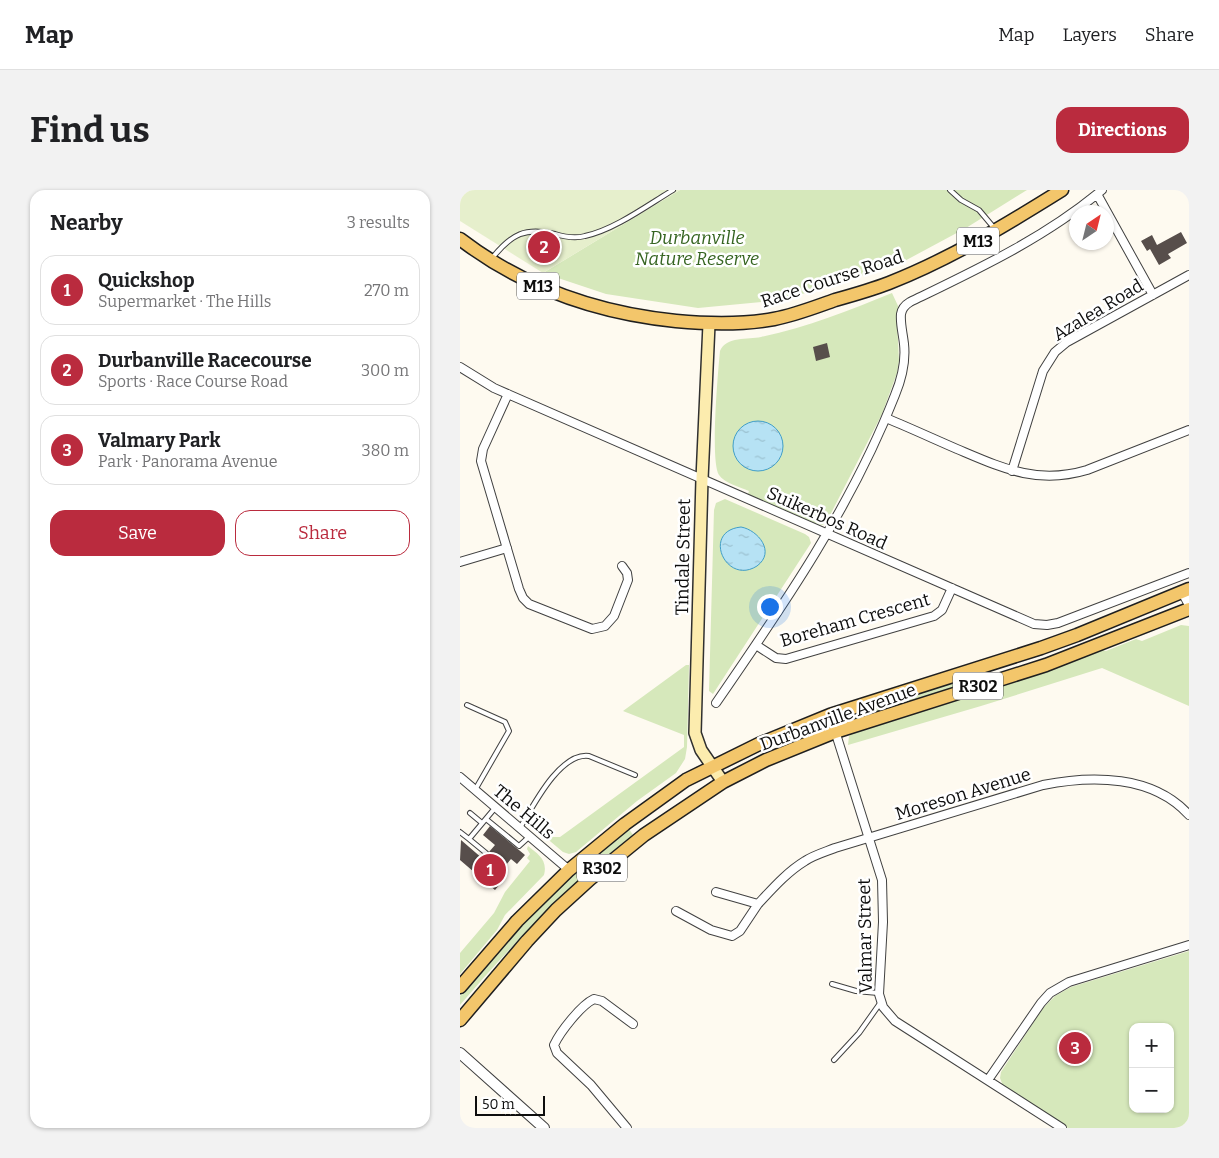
<!DOCTYPE html>
<meta charset="utf-8">
<style>
body{margin:0;font-family:Bitter,serif;background:#f2f2f2;color:#202124}
.controls{position:absolute;right:15px;bottom:15px;display:grid;overflow:hidden;border-radius:10px;box-shadow:0 1px 4px #0004}
.controls button{width:45px;height:45px;display:grid;place-items:center;padding:0;border:0;border-bottom:1px solid #e0e0e0;background:#fff;color:#202124;font:25px sans-serif}
.compass{position:absolute;left:609px;top:15px;width:45px;height:45px;border-radius:50%;background:#fff;box-shadow:0 1px 4px #0004;rotate:35deg}
.scale{position:absolute;left:15px;bottom:12px;width:70px;box-sizing:border-box;padding-left:5px;border:2px solid #0e0e0e;border-top:0;font-size:14px;line-height:18px;white-space:nowrap;color:#0e0e0e;-webkit-text-stroke:4px #fff;paint-order:stroke}
.you{position:absolute;left:309px;top:416px;width:18px;height:18px;margin:-12px;border:4px solid #fff;border-radius:50%;background:#1a73e8;box-shadow:0 0 0 8px #1a73e833}
.badge{display:grid;place-items:center;width:32px;height:32px;border-radius:50%;background:#ba2b3e;color:#fff;font-size:16px;font-weight:700}
.pin{position:absolute;translate:-50% -50%;border:2px solid #fff;box-shadow:0 1px 5px #0006}
.list{margin:0;padding:0;list-style:none}
h2{display:flex;justify-content:space-between;align-items:center;height:65px;margin:0;padding:0 20px;font-size:21px}
h2 small{font-size:16px;font-weight:400;color:#757577}
.list li{display:grid;grid-template-columns:32px 1fr auto;gap:15px;align-items:center;box-sizing:border-box;height:70px;margin:0 10px 10px;padding:0 10px;border:1px solid #e0e0e0;border-radius:15px}
.list b{display:block;font-size:19px;white-space:nowrap}
.list p{margin:0;font-size:16px;white-space:nowrap;color:#757577}
.list em{font-size:16px;font-style:normal;color:#757577}
.actions{display:flex;gap:10px;padding:15px 20px}
.actions a{flex:1;padding:11px 0;border:1px solid #ba2b3e;border-radius:15px;text-align:center;font-size:18px;color:#ba2b3e}
.actions .main{background:#ba2b3e;color:#fff}
.map{position:relative;flex:none;width:729px;height:938px;overflow:hidden;border-radius:15px}
header{display:flex;align-items:center;gap:30px;box-sizing:border-box;height:70px;padding:0 25px;background:#fff;border-bottom:1px solid #e0e0e0}
header strong{font-size:24px}
nav{display:flex;gap:28px;margin-inline-start:auto;font-size:18px}
.intro{display:flex;align-items:center;justify-content:space-between;box-sizing:border-box;height:120px;padding:0 30px}
h1{margin:0;font-size:35px}
.button{padding:12px 22px;border-radius:15px;background:#ba2b3e;color:#fff;font-size:18px;font-weight:700}
main{display:flex;gap:30px;padding:0 30px}
aside{flex:1;background:#fff;border-radius:15px;box-shadow:0 1px 4px #0004}
.map>svg:first-child{display:block}
.grass{fill:#d6e8bb;fill-rule:evenodd}
.pitch{fill:#e6efcc}
.water{fill:url(#water-ripples);stroke:#409ec8}
.building{fill:#574e4b}
.lines{fill:none;stroke-linecap:round;stroke-linejoin:round}
.service-casing{stroke:#414141;stroke-width:6}
.minor-casing{stroke:#414141;stroke-width:10}
.tertiary-casing{stroke:#414141;stroke-width:12}
.secondary-casing{stroke:#303030;stroke-width:14}
.primary-casing{stroke:#1f1f1f;stroke-width:15}
.service{stroke:#fff;stroke-width:4}
.minor{stroke:#fff;stroke-width:8}
.tertiary{stroke:#fff;stroke-width:10}
.secondary{stroke:#fcecae;stroke-width:11}
.primary{stroke:#f3c66b;stroke-width:12}
.labels{text-anchor:middle;stroke-width:5;stroke-linejoin:round;paint-order:stroke}
.shield{fill:#fff;stroke:#565656;stroke-width:1}
.shield-label{font-size:16px;font-weight:bold;fill:#0e0e0e}
.park-label{font-size:18px;font-style:italic;fill:#356420;stroke:#fff}
.street-label{font-size:18px;fill:#0e0e0e;stroke:#fff}
</style>
<header>
<strong>Map</strong>
<nav><a>Map</a><a>Layers</a><a>Share</a></nav>
</header>
<div class="intro"><h1>Find us</h1><a class="button">Directions</a></div>
<main>
<aside>
<h2>Nearby<small>3 results</small></h2>
<ul class="list">
<li><span class="badge">1</span><div><b>Quickshop</b><p>Supermarket · The Hills</p></div><em>270 m</em></li>
<li><span class="badge">2</span><div><b>Durbanville Racecourse</b><p>Sports · Race Course Road</p></div><em>300 m</em></li>
<li><span class="badge">3</span><div><b>Valmary Park</b><p>Park · Panorama Avenue</p></div><em>380 m</em></li>
</ul>
<div class="actions"><a class="main">Save</a><a>Share</a></div>
</aside>
<div class="map">
<svg width="729" height="938" viewBox="0 0 729 938">
<defs>
<pattern id="water-ripples" width="26" height="14" patternUnits="userSpaceOnUse" patternTransform="scale(1.25)"><rect width="26" height="14" fill="#b6e2f4"/><path d="M2 4q2-2 4 0t4 0M15 11q2-2 4 0t4 0" fill="none" stroke="#9bc1d0"/></pattern>
</defs>
<rect width="100%" height="100%" fill="#fefaf0"/>
<path class="grass" d="M220,0H567L506,38L439,74L323,110L238,118L146,104L83,83Z
M432,103L439,118L437,130L439,171L437,183L422,224L366,333L362,335L354,333L288,304L289,301C280,297 264,293 259,285C250,272 258,181 260,161C266,146 288,150 301,147C348,137 388,121 432,103Z
M265,309L345,344L349,347L351,353L253,504L249,501L254,320L256,313Z
M721,435L729,436V516L642,478L521,516L388,555L389,546L395,541L557,491L642,460L646,461L676,449L682,451Z
M226,475H229L227,557L225,569L216,583L177,611L116,662L109,664L103,662L72,636L73,634L89,647H100L224,557V545L163,521Z
M517,486L518,490L395,529V526L413,517Z
M169,639L173,645C109,695 52,754 0,815V806L61,735L106,690Z
M68,656C78,664 88,670 84,685L45,725L37,740L0,784V763L34,723L45,702L70,671L67,668L70,664L67,659Z
M729,761V938H608L543,896L540,888L541,882L583,818L595,806L611,797ZM673,837H710V919H673Z"/>
<path class="pitch" d="M0,0H220L83,83L0,31Z"/>
<path class="water" d="M273 256a25 25 0 1 1 50 0a25 25 0 1 1-50 0Z
M281,337C298,340 316,362 297,376C266,396 241,341 281,337Z"/>
<path class="building" d="M721,42L727,53L708,64L711,68L699,75L690,59L687,61L681,51L692,45L697,55Z
M367,153L370,167L356,171L353,157Z
M30,636L65,665L57,674L51,669L40,682L46,687L35,700L0,670L1,650L23,669L35,655L23,645Z"/>
<g class="lines">
<defs>
<path id="service" d="M490,0L501,10L519,20L535,39
M33,67C52,44 65,37 95,44C105,47 115,49 125,46C154,40 188,15 213,0
M7,515L45,532L49,541L15,600
M10,623L22,633
M26,629L59,656L70,646
M60,638C73,616 100,562 129,566L175,585
M0,642L9,649
M26,663L9,649L35,618
M372,794L396,801L418,803
M374,870L399,843L421,812"/>
<path id="minor" d="M637,4L693,105
M0,177L34,198L574,434L587,435L598,433L729,383
M48,204L23,259L21,271L59,399L63,408L69,414L132,439L145,436L154,426L168,390L167,383L162,376
M426,228C450,238 474,249 497,259C542,278 577,295 627,280L729,240
M552,281L583,181L595,162L607,152L729,85
M0,372L47,358
M296,455L316,468L326,469L474,426L482,420L492,398
M256,513C323,416 392,316 435,205C442,188 446,172 444,154C443,144 440,133 441,124C442,118 445,115 450,112C516,80 585,48 642,0
M370,525L422,690L423,732L419,804L423,817L435,831L602,938
M0,587L109,680
M256,702L298,714C313,698 327,682 345,671C354,665 365,662 375,658L583,595C632,585 693,585 729,625
M216,721L251,740L272,746L280,741L298,714
M528,890L581,813L590,803L609,792L729,755
M167,938L131,895L97,863L94,855C100,842 121,815 134,809L142,811L173,834"/>
<path id="tertiary" d="M723,402L729,413
M0,863L84,938"/>
<path id="secondary" d="M249,134L242,289L235,543L241,560L263,592"/>
<path id="primary" d="M0,49C64,98 136,123 216,131C249,134 281,135 314,129C335,125 355,117 375,110C393,105 411,100 429,93C490,69 546,35 602,0
M0,797L57,731L109,680L165,634L226,590L299,554L370,525L581,458L617,445L729,399
M0,830L67,751L96,720L130,689L184,645L263,592L306,570L375,542L586,475L729,419"/>
</defs>
<use href="#service" class="service-casing"/>
<use href="#minor" class="minor-casing"/>
<use href="#tertiary" class="tertiary-casing"/>
<use href="#secondary" class="secondary-casing"/>
<use href="#primary" class="primary-casing"/>
<use href="#service" class="service"/>
<use href="#minor" class="minor"/>
<use href="#tertiary" class="tertiary"/>
<use href="#secondary" class="secondary"/>
<use href="#primary" class="primary"/>
</g>
<g class="labels">
<g class="shield">
<rect x="497" y="37.5" width="42" height="27" rx="4"/>
<rect x="57" y="82.5" width="42" height="27" rx="4"/>
<rect x="493" y="482.5" width="50" height="27" rx="4"/>
<rect x="117" y="664.5" width="50" height="27" rx="4"/>
</g>
<g class="shield-label">
<text x="518" y="57">M13</text>
<text x="78" y="102">M13</text>
<text x="518" y="502">R302</text>
<text x="142" y="684">R302</text>
</g>
<g class="park-label">
<text x="237" y="54">Durbanville<tspan x="237" dy="21">Nature Reserve</tspan></text>
</g>
<g class="street-label">
<text transform="translate(372 89) rotate(-18)" y="6">Race Course Road</text>
<text transform="translate(638 120) rotate(-31)" y="6">Azalea Road</text>
<text transform="translate(367 328) rotate(24)" y="6">Suikerbos Road</text>
<text transform="translate(223 367) rotate(-89)" y="6">Tindale Street</text>
<text transform="translate(395 430) rotate(-16)" y="6">Boreham Crescent</text>
<text transform="translate(378 527) rotate(-20)" y="6">Durbanville Avenue</text>
<text transform="translate(503 604) rotate(-17)" y="6">Moreson Avenue</text>
<text transform="translate(64 622) rotate(40)" y="6">The Hills</text>
<text transform="translate(405 746) rotate(-91)" y="6">Valmar Street</text>
</g>
</g>
</svg>
<div class="controls">
<button>+</button>
<button>−</button>
</div>
<svg class="compass" viewBox="-18 -18 36 36"><path d="M0-13l5 13h-10z" fill="#e53935"/><path d="M0 13l5-13h-10z" fill="#757577"/></svg>
<div class="scale">50 m</div>
<div class="you"></div>
<div class="pin badge" style="left:30px;top:680px">1</div>
<div class="pin badge" style="left:84px;top:57px">2</div>
<div class="pin badge" style="left:615px;top:858px">3</div>
</div>
</main>
